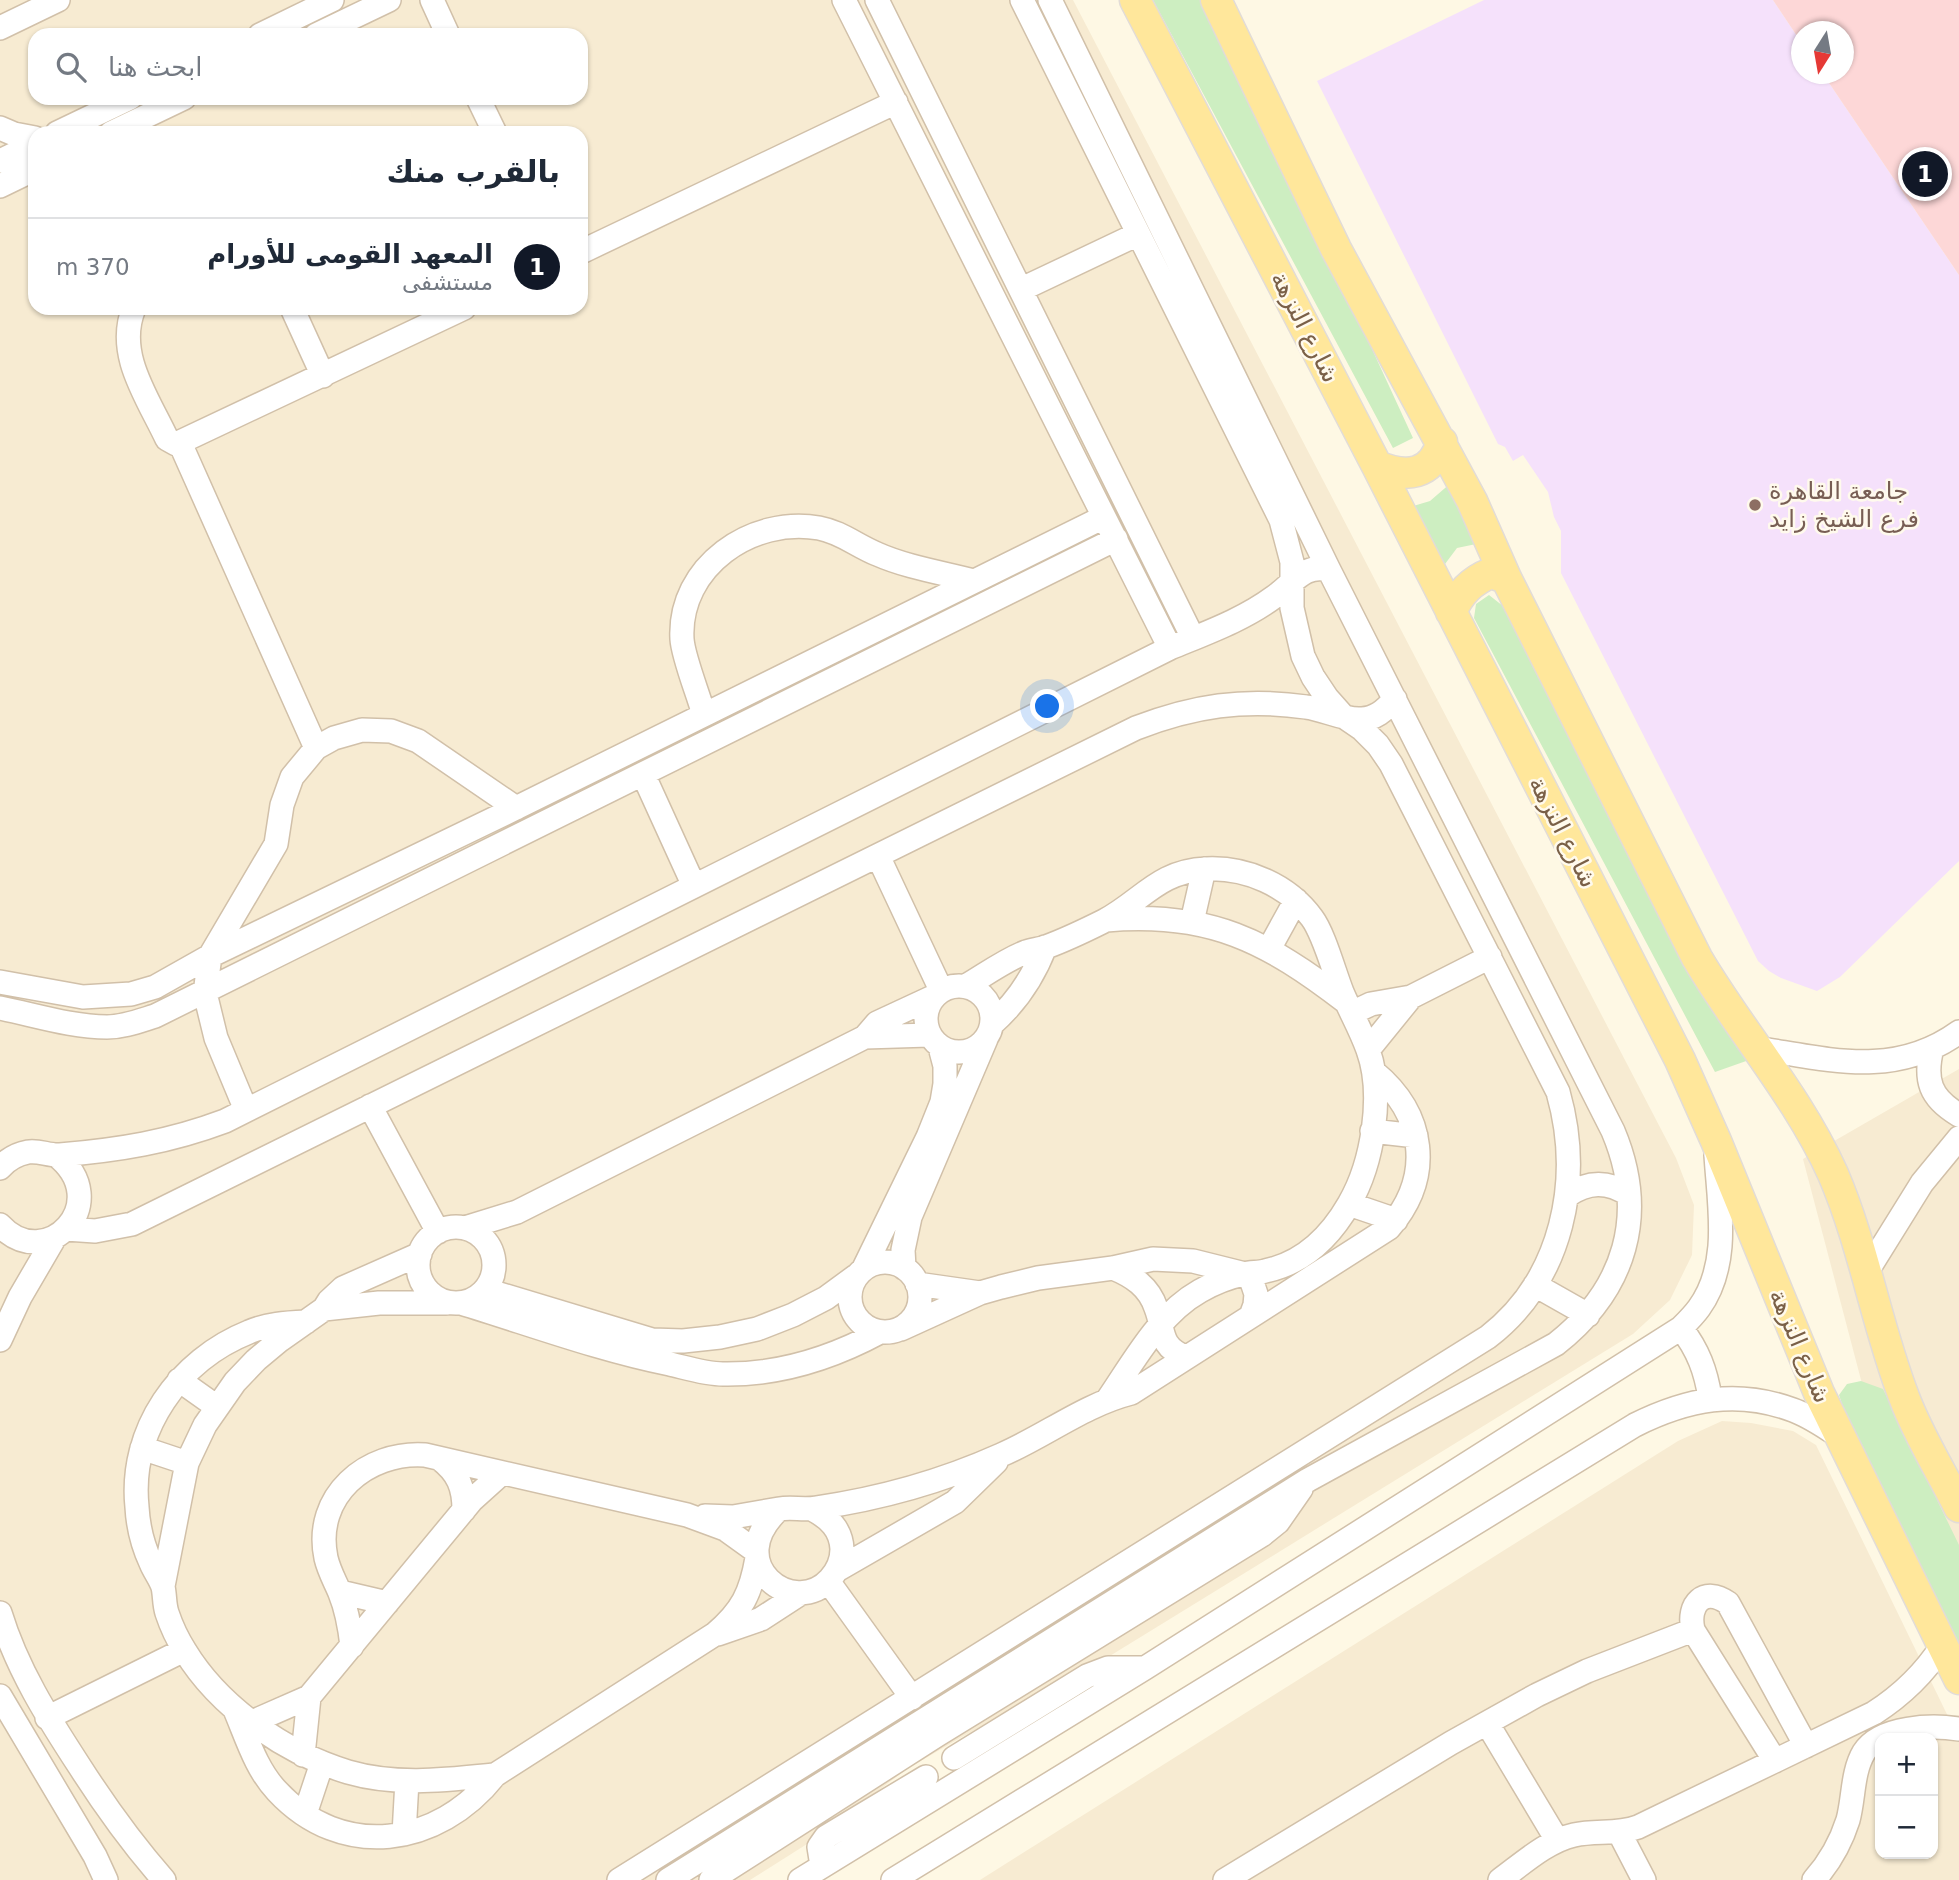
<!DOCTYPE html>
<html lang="ar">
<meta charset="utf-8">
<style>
body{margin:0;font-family:"DejaVu Sans",Vazirmatn,sans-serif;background:#f6f6f7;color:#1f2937;direction:rtl}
.controls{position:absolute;right:21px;bottom:21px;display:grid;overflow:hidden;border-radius:14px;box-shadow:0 2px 5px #0004}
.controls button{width:63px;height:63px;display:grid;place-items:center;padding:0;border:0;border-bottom:2px solid #e0e1e3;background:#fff;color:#1f2937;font:35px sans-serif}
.compass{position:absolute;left:1791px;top:21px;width:63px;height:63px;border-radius:50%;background:#fff;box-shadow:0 2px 5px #0004;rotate:191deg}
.you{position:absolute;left:1048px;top:707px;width:24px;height:24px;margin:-18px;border:5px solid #fff;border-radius:50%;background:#1a73e8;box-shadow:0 0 0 10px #1a73e833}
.badge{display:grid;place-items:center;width:46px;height:46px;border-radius:50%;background:#111827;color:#fff;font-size:23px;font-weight:700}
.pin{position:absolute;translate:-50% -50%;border:4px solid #fff;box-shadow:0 2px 7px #0006}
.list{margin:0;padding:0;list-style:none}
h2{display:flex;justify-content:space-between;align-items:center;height:91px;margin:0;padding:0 28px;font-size:30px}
h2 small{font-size:23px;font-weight:400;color:#747a83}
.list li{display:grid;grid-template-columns:46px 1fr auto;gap:21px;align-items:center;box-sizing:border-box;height:98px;padding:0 28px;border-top:2px solid #e0e1e3}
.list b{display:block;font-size:26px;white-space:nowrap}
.list p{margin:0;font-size:23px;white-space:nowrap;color:#747a83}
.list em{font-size:23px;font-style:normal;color:#747a83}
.icon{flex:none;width:38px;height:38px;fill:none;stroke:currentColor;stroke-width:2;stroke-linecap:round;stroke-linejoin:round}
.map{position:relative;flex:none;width:1959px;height:1880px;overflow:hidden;direction:ltr}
.search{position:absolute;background:#fff;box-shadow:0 2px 5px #0004;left:28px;top:28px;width:560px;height:77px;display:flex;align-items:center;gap:18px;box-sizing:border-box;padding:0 24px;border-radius:21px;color:#747a83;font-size:26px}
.panel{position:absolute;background:#fff;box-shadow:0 2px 5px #0004;left:28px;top:126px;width:560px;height:189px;border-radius:21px;direction:rtl}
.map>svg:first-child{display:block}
.residential{fill:#f7ebd2;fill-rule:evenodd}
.education{fill:#f5e1fb}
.medical{fill:#fdd7d7}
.green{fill:#cdeec1}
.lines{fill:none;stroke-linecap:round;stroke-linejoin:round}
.minor-casing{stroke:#d1c0a9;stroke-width:26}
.major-casing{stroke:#e2dcd7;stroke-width:33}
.minor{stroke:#fff;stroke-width:23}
.major{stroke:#ffe79b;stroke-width:30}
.education-dot{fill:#8d6e63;stroke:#fffaed;stroke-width:2.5}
.labels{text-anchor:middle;stroke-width:5;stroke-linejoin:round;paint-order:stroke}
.street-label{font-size:24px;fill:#7a6047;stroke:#fffaed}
.education-label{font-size:24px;fill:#785e54;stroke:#fffaed;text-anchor:start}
</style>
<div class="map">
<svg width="1959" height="1880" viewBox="0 0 1959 1880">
<rect width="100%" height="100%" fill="#fef8e4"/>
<path class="residential" d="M0,0H1073L1676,1158L1694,1205L1692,1255L1670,1300L1633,1334L1100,1662L960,1738L907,1769L807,1844L750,1880H0ZM35,35H581V98H35ZM35,133H581V308H35Z
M1959,1069V1594L1871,1418L1803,1159Z
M1722,1421L1751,1423L1793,1431L1816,1445L1959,1739V1880H980L1678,1441ZM1880,1738H1933V1854H1880Z"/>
<path class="education" d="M1484,0H1773L1801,42V74H1823L1959,275V861L1840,977L1817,991L1781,978L1769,971L1758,961L1561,573V531L1554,517L1548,492L1523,455L1513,461L1505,447L1498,444L1317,81Z"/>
<path class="medical" d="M1773,0H1959V275L1823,74H1843V32H1801V42Z"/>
<path class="green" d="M1153,0H1206L1277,143L1413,438L1393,448Z
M1452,482L1481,543L1457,548L1442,568L1410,507L1430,501Z
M1489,595L1508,610L1749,1060L1715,1072L1474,618L1476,604Z
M1861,1381L1883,1389L1959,1545V1651L1846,1416L1839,1395L1847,1384Z"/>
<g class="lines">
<defs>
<path id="minor" d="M432,0L448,35
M844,0L1170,648
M877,0L1193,638
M0,28L58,0
M260,35L332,0
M316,35L389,0
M478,98L495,133
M0,128L14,134L35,138
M57,133L130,98
M111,133L184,98
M0,161L35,144
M0,186L35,169
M581,252L896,102
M1022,289L1138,234
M134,308C115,354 148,398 167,439L176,444L464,308
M292,308L323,376
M180,443L316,748
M704,715C699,696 683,657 682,639C678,566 753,516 819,528C841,532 857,546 877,554C906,567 943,573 974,581
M643,774L694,886
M878,856L941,990
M1106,920C1209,911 1267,941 1346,1002
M1192,922L1204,869
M1269,949L1296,900
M0,982L83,997L131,994L155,987L210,956L516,808L1104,517
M926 1019a33 33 0 1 1 66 0a33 33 0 1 1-66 0Z
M966,986C985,975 1005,960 1026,952C1032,950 1040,949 1046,947C1065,940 1086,930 1104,921C1142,901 1158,871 1206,869C1246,867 1288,885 1312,918C1324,934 1334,972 1342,992C1350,1011 1361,1030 1368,1050C1384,1094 1373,1163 1349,1204C1330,1237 1304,1263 1265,1271C1259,1273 1251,1272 1244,1274C1229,1277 1214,1283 1200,1291C1159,1314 1134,1361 1108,1399
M0,1008C35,1015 72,1027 107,1027C124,1027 139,1021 155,1016L1116,539
M1352,1013L1371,1004L1411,997L1490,957
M992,1024C1017,1002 1033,978 1045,947
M865,1037L877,1023L933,997
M1756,1048C1828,1059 1894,1079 1959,1032
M1932,1048C1924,1080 1930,1098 1959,1115
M1368,1050L1411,997
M370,1106L438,1232
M246,1110L216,1038L205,993L210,956L276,844L282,805L292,777L316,748L334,738L362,730L391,731L418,741L516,808
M1372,1131L1416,1136
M0,1168C7,1160 17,1154 28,1152C39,1150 49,1156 60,1155C119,1150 169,1142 225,1121L1170,648C1206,633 1243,620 1274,597C1293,584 1304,563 1329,570
M1567,1196C1588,1181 1608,1181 1629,1195
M1349,1204L1396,1220
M0,1225C46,1275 116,1202 56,1155
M418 1265a38 38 0 1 1 76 0a38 38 0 1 1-76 0Z
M465,1228L517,1212L865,1037L929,1035
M66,1229L95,1231L132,1224L1136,728C1193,706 1244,698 1306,707C1323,709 1341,719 1359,719C1375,720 1385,710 1395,699
M850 1297a35 35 0 1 1 70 0a35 35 0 1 1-70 0Z
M864,1268L928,1137L942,1102L945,1084V1066L940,1047
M904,1268L903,1250L910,1217L986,1039
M1113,1268C1133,1276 1149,1287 1156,1308C1165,1331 1158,1345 1185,1357
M1866,1273L1922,1183L1959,1138
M917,1284L980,1293
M1535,1285L1588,1315
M486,1290L652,1340L683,1341L720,1337L757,1329L793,1315L826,1298L856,1276
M461,1303C530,1324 600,1350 670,1364C687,1368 706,1374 723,1374C779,1375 830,1359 880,1332
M324,1309L379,1303H446
M306,1322C286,1323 267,1324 249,1332C179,1360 129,1430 137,1507C138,1526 143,1546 151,1563C154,1571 160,1578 163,1587C165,1595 164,1604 167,1613C171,1625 178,1640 185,1651C219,1707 285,1753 348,1772C396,1786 445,1780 495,1775
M1681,1328C1698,1350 1706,1371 1710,1398
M901,1329L980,1293L1001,1287L1038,1278L1113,1268L1153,1259L1193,1261L1245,1274L1252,1282L1256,1294L1255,1305L1251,1316
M0,1340L20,1297L55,1237
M179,1380L217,1407
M142,1448L187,1463
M440,1459C458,1473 464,1487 464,1510
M812,1509C829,1518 841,1529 842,1549C842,1561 838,1570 830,1579C794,1619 720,1564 779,1509C791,1507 804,1510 816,1508C878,1499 943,1481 1001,1455C1045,1436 1084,1405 1131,1393L1389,1228C1434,1176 1425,1114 1374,1072
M705,1516L733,1517L779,1509
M837,1570L955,1502L996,1462
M828,1581L912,1698
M163,1586L187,1463L205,1425L235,1382L256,1360L280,1340L324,1309L329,1301L343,1288L420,1254
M340,1592L387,1603
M0,1613C17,1669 48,1718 80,1767C105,1806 133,1845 164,1880
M718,1634L761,1619L801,1593
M352,1646C350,1628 347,1610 340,1593C335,1581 329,1571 326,1558C313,1496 367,1451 425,1455L687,1515L725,1529L757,1552
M0,1696L95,1856L106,1880
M235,1710C247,1738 256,1769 277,1791C342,1861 438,1847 495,1775L715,1634C742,1611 751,1593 757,1558
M47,1718L184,1650
M252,1722L309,1697L472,1500L502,1473
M1487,1723L1557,1840
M303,1755L309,1697
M954,1758L1087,1676L1108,1668H1143
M1775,1761L1693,1630C1687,1604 1704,1586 1728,1603L1806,1746
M305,1814L322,1763
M1619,1832L1644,1880
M404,1834L407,1781
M822,1866L819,1847L826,1837L926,1777
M619,1880L1488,1337C1563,1279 1583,1180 1558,1092L1391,764L1378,745L1362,729L1343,716L1327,698L1313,677L1303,656L1292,608V562L1281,520L1022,0
M668,1880L1308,1480L1556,1344C1626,1289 1648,1214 1613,1131L1329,570L1050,0
M711,1880L937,1735L1262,1535L1278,1522L1301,1489
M800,1880L1145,1668L1681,1328C1687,1322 1694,1315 1699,1308C1731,1264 1719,1205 1716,1155
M893,1880L1635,1425C1687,1399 1737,1389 1793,1410C1810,1416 1826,1428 1841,1437
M1225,1880L1451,1743L1537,1695L1587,1671L1693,1630
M1500,1880C1522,1864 1547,1841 1574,1835C1596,1830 1617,1835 1638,1827L1874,1713C1902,1695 1924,1674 1942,1646
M1814,1880C1830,1862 1841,1842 1848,1820C1854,1798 1852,1772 1864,1752C1881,1726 1932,1725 1959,1729"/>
<path id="major" d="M1135,0L1377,466L1680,1060L1716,1141L1819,1393L1959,1679
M1216,0L1336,249L1472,501L1506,578L1697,958C1740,1031 1798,1096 1833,1174C1864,1246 1876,1324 1904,1397C1918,1435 1941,1471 1959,1507
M1377,466C1407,478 1431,476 1442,442
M1451,612C1460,593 1471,581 1491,573L1506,578"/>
</defs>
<use href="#minor" class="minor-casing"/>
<use href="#major" class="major-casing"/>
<use href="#minor" class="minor"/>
<use href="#major" class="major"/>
</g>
<circle class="education-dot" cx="1755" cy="505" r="7"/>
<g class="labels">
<g class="street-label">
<text transform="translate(1305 327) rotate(63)" y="8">شارع النزهة</text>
<text transform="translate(1563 832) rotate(63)" y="8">شارع النزهة</text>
<text transform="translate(1800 1346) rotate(67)" y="8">شارع النزهة</text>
</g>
<g class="education-label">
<text x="1769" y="499">جامعة القاهرة<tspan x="1769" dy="28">فرع الشيخ زايد</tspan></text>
</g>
</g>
</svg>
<div class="controls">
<button>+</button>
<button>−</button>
</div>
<svg class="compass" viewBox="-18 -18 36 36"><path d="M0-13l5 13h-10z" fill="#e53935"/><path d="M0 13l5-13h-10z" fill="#747a83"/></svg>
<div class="you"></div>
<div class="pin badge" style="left:1925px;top:174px">1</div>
<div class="search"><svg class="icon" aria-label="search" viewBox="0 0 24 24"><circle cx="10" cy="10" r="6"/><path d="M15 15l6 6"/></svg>ابحث هنا</div>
<section class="panel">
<h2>بالقرب منك<small></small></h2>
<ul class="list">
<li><span class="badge">1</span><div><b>المعهد القومى للأورام</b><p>مستشفى</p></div><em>370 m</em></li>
</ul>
</section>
</div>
